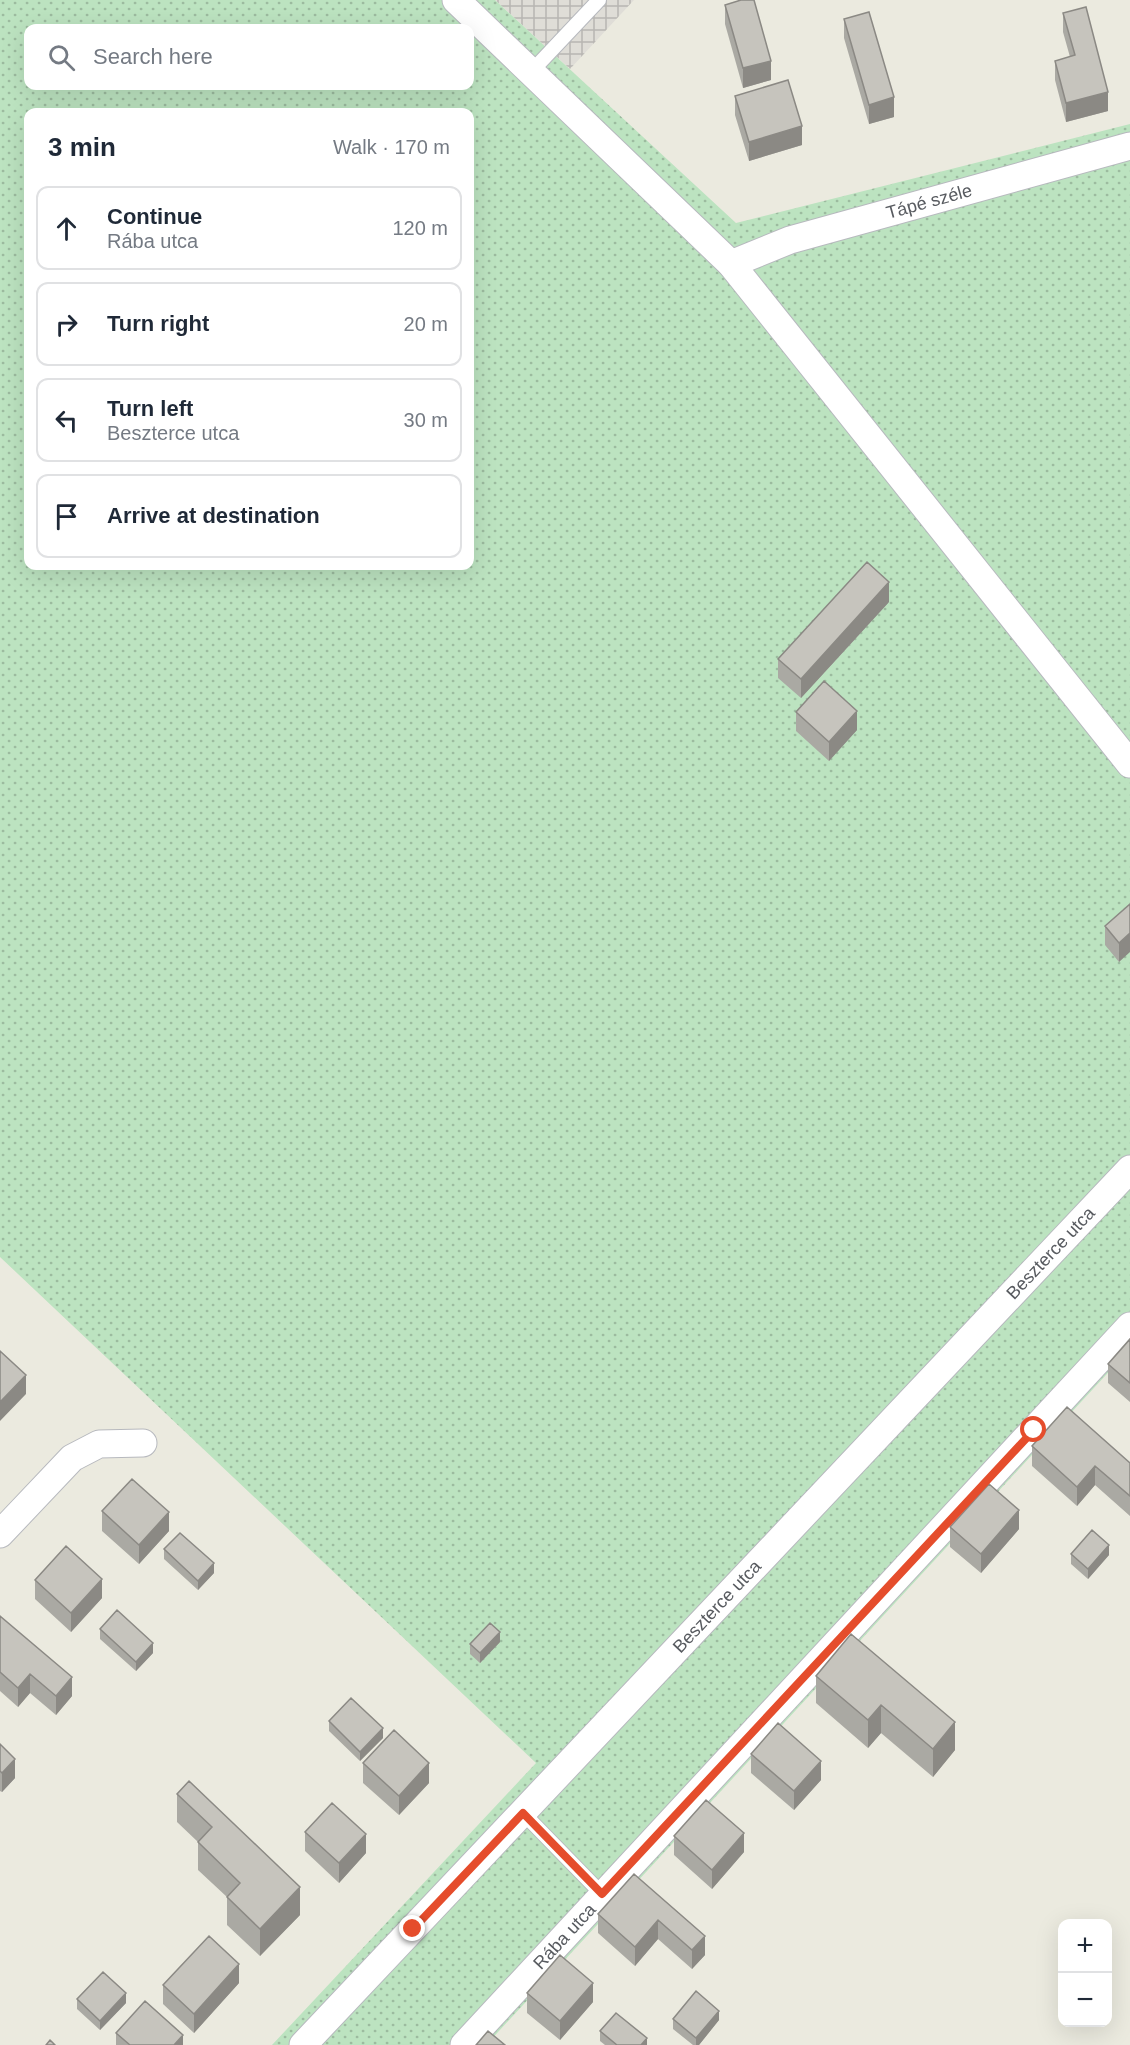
<!DOCTYPE html>
<meta charset="utf-8">
<style>
body{margin:0;font-family:Helvetica,sans-serif;background:#f2f2f3;color:#1f2937}
.controls{position:absolute;right:18px;bottom:18px;display:grid;overflow:hidden;border-radius:12px;box-shadow:0 6px 24px #0002}
.controls button{width:54px;height:54px;display:grid;place-items:center;padding:0;border:0;border-bottom:2px solid #e0e1e3;background:#fff;color:#1f2937;font:30px sans-serif}
.stop{position:absolute;width:18px;height:18px;margin:-14px;border:4px solid #e54d2c;border-radius:50%;background:#fff}
.stop.end{background:#e54d2c;border-color:#fff;box-shadow:0 2px 6px #0008}
.list{margin:0;padding:0;list-style:none}
h2{display:flex;justify-content:space-between;align-items:center;height:78px;margin:0;padding:0 24px;font-size:26px}
h2 small{font-size:20px;font-weight:400;color:#747a83}
.list li{display:grid;grid-template-columns:39px 1fr auto;gap:18px;align-items:center;box-sizing:border-box;height:84px;margin:0 12px 12px;padding:0 12px;border:2px solid #e0e1e3;border-radius:12px}
.list b{display:block;font-size:22px;white-space:nowrap}
.list p{margin:0;font-size:20px;white-space:nowrap;color:#747a83}
.list em{font-size:20px;font-style:normal;color:#747a83}
.icon{flex:none;width:33px;height:33px;fill:none;stroke:currentColor;stroke-width:2;stroke-linecap:round;stroke-linejoin:round}
.map{position:relative;flex:none;width:1130px;height:2045px;overflow:hidden}
.search{position:absolute;background:#fff;box-shadow:0 6px 24px #0002;left:24px;top:24px;width:450px;height:66px;display:flex;align-items:center;gap:15px;box-sizing:border-box;padding:0 21px;border-radius:12px;color:#747a83;font-size:22px}
.panel{position:absolute;background:#fff;box-shadow:0 6px 24px #0002;left:24px;top:108px;width:450px;height:462px;border-radius:12px}
.map>svg:first-child{display:block}
.industrial{fill:url(#industrial-grid)}
.green{fill:url(#green-dots);fill-rule:evenodd}
.lines{fill:none;stroke-linecap:round;stroke-linejoin:round}
.service-casing{stroke:#b7b9be;stroke-width:16}
.minor-casing{stroke:#b7b9be;stroke-width:29}
.service{stroke:#fff;stroke-width:14}
.minor{stroke:#fff;stroke-width:27}
.wall{fill:#aaa9a3}
.shaded-wall{fill:#8b8984}
.building{fill:#c6c4bd;stroke:#8b8984;stroke-width:1.5}
.route{stroke:#e54d2c;stroke-width:8}
.labels{text-anchor:middle;stroke-width:6;stroke-linejoin:round;paint-order:stroke}
.street-label{font-size:18px;fill:#585b60;stroke:#fff}
</style>
<div class="map">
<svg width="1130" height="2045" viewBox="0 0 1130 2045">
<defs>
<pattern id="industrial-grid" width="8" height="8" patternUnits="userSpaceOnUse" patternTransform="scale(1.5)"><rect width="8" height="8" fill="#dfddd7"/><path d="M0 4h8M4 0v8" fill="none" stroke="#b8b6b2"/></pattern>
<pattern id="green-dots" width="8" height="8" patternUnits="userSpaceOnUse" patternTransform="scale(1.5)"><rect width="8" height="8" fill="#bce3c0"/><path d="M2 2h.1M6 6h.1" fill="none" stroke="#9cbb9f" stroke-width="1.8" stroke-linecap="round"/></pattern>
</defs>
<rect width="100%" height="100%" fill="#ebeadf"/>
<path class="industrial" d="M495,0H634L570,69Z"/>
<path class="green" d="M0,0H495L736,223L1130,124V1349L486,2045H272L536,1763L0,1257ZM28,28H470V86H28ZM28,112H470V566H28Z"/>
<g class="lines">
<defs>
<path id="service" d="M531,72L599,0
M523,1813L602,1894"/>
<g id="minor">
<path d="M456,0L731,264L1130,764"/>
<path id="s1" d="M731,264L790,240L1130,146"/>
<path d="M0,1534L72,1458L99,1444L143,1443"/>
<path id="s2" d="M303,2045L1130,1169"/>
<path id="s3" d="M464,2045L1130,1326"/>
</g>
</defs>
<use href="#service" class="service-casing"/>
<use href="#minor" class="minor-casing"/>
<use href="#service" class="service"/>
<use href="#minor" class="minor"/>
</g>
<path class="wall" d="M725,5L771,80L743,88L725,24Z
M1063,13L1108,111L1066,122L1055,80V61L1070,57L1063,32Z
M844,19L894,117L869,124L844,38Z
M735,96L802,145L749,161L735,115Z
M889,602L801,698L778,678V659Z
M796,712L857,730L829,761L796,731Z
M1130,904L1119,962L1105,945V926Z
M1130,1339V1402L1108,1383V1364Z
M1032,1446L1130,1463V1516L1095,1485L1077,1506L1032,1466Z
M102,1511L169,1531L139,1564L102,1531Z
M950,1527L1019,1529L981,1573L950,1547Z
M164,1549L214,1573L198,1590L164,1559Z
M1071,1554L1109,1555L1088,1579L1071,1564Z
M35,1580L102,1598L71,1632L35,1599Z
M0,1616L72,1696L56,1715L30,1693L18,1707L0,1691Z
M100,1629L153,1653L136,1671L100,1639Z
M851,1634L955,1750L933,1777L881,1733L868,1748L816,1703V1676Z
M500,1642L480,1663L470,1654V1644Z
M329,1721L383,1738L360,1761L329,1731Z
M0,1744L15,1778L2,1792L0,1791Z
M751,1754L821,1780L794,1810L751,1773Z
M363,1763L429,1783L399,1815L363,1783Z
M189,1781L300,1915L260,1956L227,1925V1897L198,1870V1842L177,1822V1794Z
M305,1832L366,1853L339,1883L305,1851Z
M674,1836L744,1852L712,1889L674,1855Z
M634,1874L705,1955L692,1969L658,1939L635,1966L598,1933V1914Z
M239,1983L194,2033L163,2004V1985Z
M527,1993L593,2002L560,2040L527,2013Z
M77,1999L126,2003L100,2030L77,2009Z
M673,2019L719,2020L699,2045H693L673,2029Z
M600,2031L647,2045H605L600,2041Z
M116,2033L183,2045H116Z"/>
<path class="shaded-wall" d="M771,61V80L743,88V68Z
M1108,92V111L1066,122V103Z
M894,97V117L869,124V105Z
M802,126V145L749,161V142Z
M889,582V602L801,698V679Z
M857,711V730L829,761V742Z
M1130,933V952L1119,962V943Z
M26,1375V1394L0,1421V1402Z
M1095,1466V1485L1077,1506V1487Z
M1019,1510V1529L981,1573V1554Z
M169,1512V1531L139,1564V1545Z
M1109,1545V1555L1088,1579V1569Z
M214,1563V1573L198,1590V1581Z
M102,1579V1598L71,1632V1613Z
M500,1632V1642L480,1663V1653Z
M153,1643V1653L136,1671V1662Z
M30,1674V1693L18,1707V1688Z
M72,1677V1696L56,1715V1696Z
M881,1705V1733L868,1748V1720Z
M955,1722V1750L933,1777V1749Z
M383,1728V1738L360,1761V1752Z
M15,1759V1778L2,1792V1773Z
M821,1761V1780L794,1810V1791Z
M429,1763V1783L399,1815V1796Z
M744,1833V1852L712,1889V1870Z
M366,1834V1853L339,1883V1863Z
M300,1887V1915L260,1956V1929Z
M658,1920V1939L635,1966V1947Z
M705,1936V1955L692,1969V1950Z
M239,1964V1983L194,2033V2014Z
M593,1983V2002L560,2040V2021Z
M126,1993V2003L100,2030V2021Z
M719,2011V2020L699,2045H696V2038Z
M183,2035V2045H174Z
M647,2038V2045H641Z"/>
<path class="building" d="M741,0H754L771,61L743,68L725,5Z
M1086,7L1108,92L1066,103L1055,61L1075,55L1063,13Z
M869,12L894,97L869,105L844,19Z
M788,80L802,126L749,142L735,96Z
M867,562L889,582L801,679L778,659Z
M824,681L857,711L829,742L796,712Z
M1130,904V933L1119,943L1105,926Z
M1130,1339V1383L1108,1364Z
M0,1351L26,1375L0,1402Z
M1067,1407L1130,1463V1496L1095,1466L1077,1487L1032,1446Z
M132,1479L169,1512L139,1545L102,1511Z
M989,1484L1019,1510L981,1554L950,1527Z
M1092,1530L1109,1545L1088,1569L1071,1554Z
M180,1533L214,1563L198,1581L164,1549Z
M66,1546L102,1579L71,1613L35,1580Z
M117,1610L153,1643L136,1662L100,1629Z
M0,1616L72,1677L56,1696L30,1674L18,1688L0,1672Z
M490,1623L500,1632L480,1653L470,1644Z
M851,1634L955,1722L933,1749L881,1705L868,1720L816,1676Z
M351,1698L383,1728L360,1752L329,1721Z
M778,1723L821,1761L794,1791L751,1754Z
M394,1730L429,1763L399,1796L363,1763Z
M0,1744L15,1759L2,1773L0,1771Z
M189,1781L300,1887L260,1929L227,1897L240,1883L198,1842L212,1827L177,1794Z
M706,1800L744,1833L712,1870L674,1836Z
M332,1803L366,1834L339,1863L305,1832Z
M634,1874L705,1936L692,1950L658,1920L635,1947L598,1914Z
M209,1936L239,1964L194,2014L163,1985Z
M560,1955L593,1983L560,2021L527,1993Z
M103,1972L126,1993L100,2021L77,1999Z
M696,1991L719,2011L696,2038L673,2019Z
M145,2001L183,2035L174,2045H130L116,2033Z
M616,2013L647,2038L641,2045H617L600,2031Z
M488,2031L505,2045H476Z
M50,2040L55,2045H46Z"/>
<g class="lines">
<path class="route" d="M413,1929L523,1813L602,1894L1034,1430"/>
</g>
<g class="labels">
<g class="street-label">
<text dy="6" stroke="none"><textPath href="#s1" startOffset="208">Tápé széle</textPath></text>
<text dy="6" stroke="none"><textPath href="#s2" startOffset="1089">Beszterce utca</textPath></text>
<text dy="6" stroke="none"><textPath href="#s2" startOffset="603">Beszterce utca</textPath></text>
<text dy="6" stroke="none"><textPath href="#s3" startOffset="148">Rába utca</textPath></text>
</g>
</g>
</svg>
<div class="controls">
<button>+</button>
<button>−</button>
</div>
<div class="stop" style="left:1034px;top:1430px"></div>
<div class="stop end" style="left:413px;top:1929px"></div>
<div class="search"><svg class="icon" aria-label="search" viewBox="0 0 24 24"><circle cx="10" cy="10" r="6"/><path d="M15 15l6 6"/></svg>Search here</div>
<section class="panel">
<h2>3 min<small>Walk · 170 m</small></h2>
<ul class="list">
<li><svg class="icon" aria-label="ahead" viewBox="0 0 24 24"><path d="M12 20V5M6 11l6-6 6 6"/></svg><div><b>Continue</b><p>Rába utca</p></div><em>120 m</em></li>
<li><svg class="icon" aria-label="right" viewBox="0 0 24 24"><path d="M7 20v-9h11M14 6l5 5-5 5"/></svg><div><b>Turn right</b></div><em>20 m</em></li>
<li><svg class="icon" aria-label="left" viewBox="0 0 24 24"><path d="M17 20v-9H6M10 6l-5 5 5 5"/></svg><div><b>Turn left</b><p>Beszterce utca</p></div><em>30 m</em></li>
<li><svg class="icon" aria-label="arrive" viewBox="0 0 24 24"><path d="M6 21V4h12l-3 4 3 4H6"/></svg><div><b>Arrive at destination</b></div></li>
</ul>
</section>
</div>
